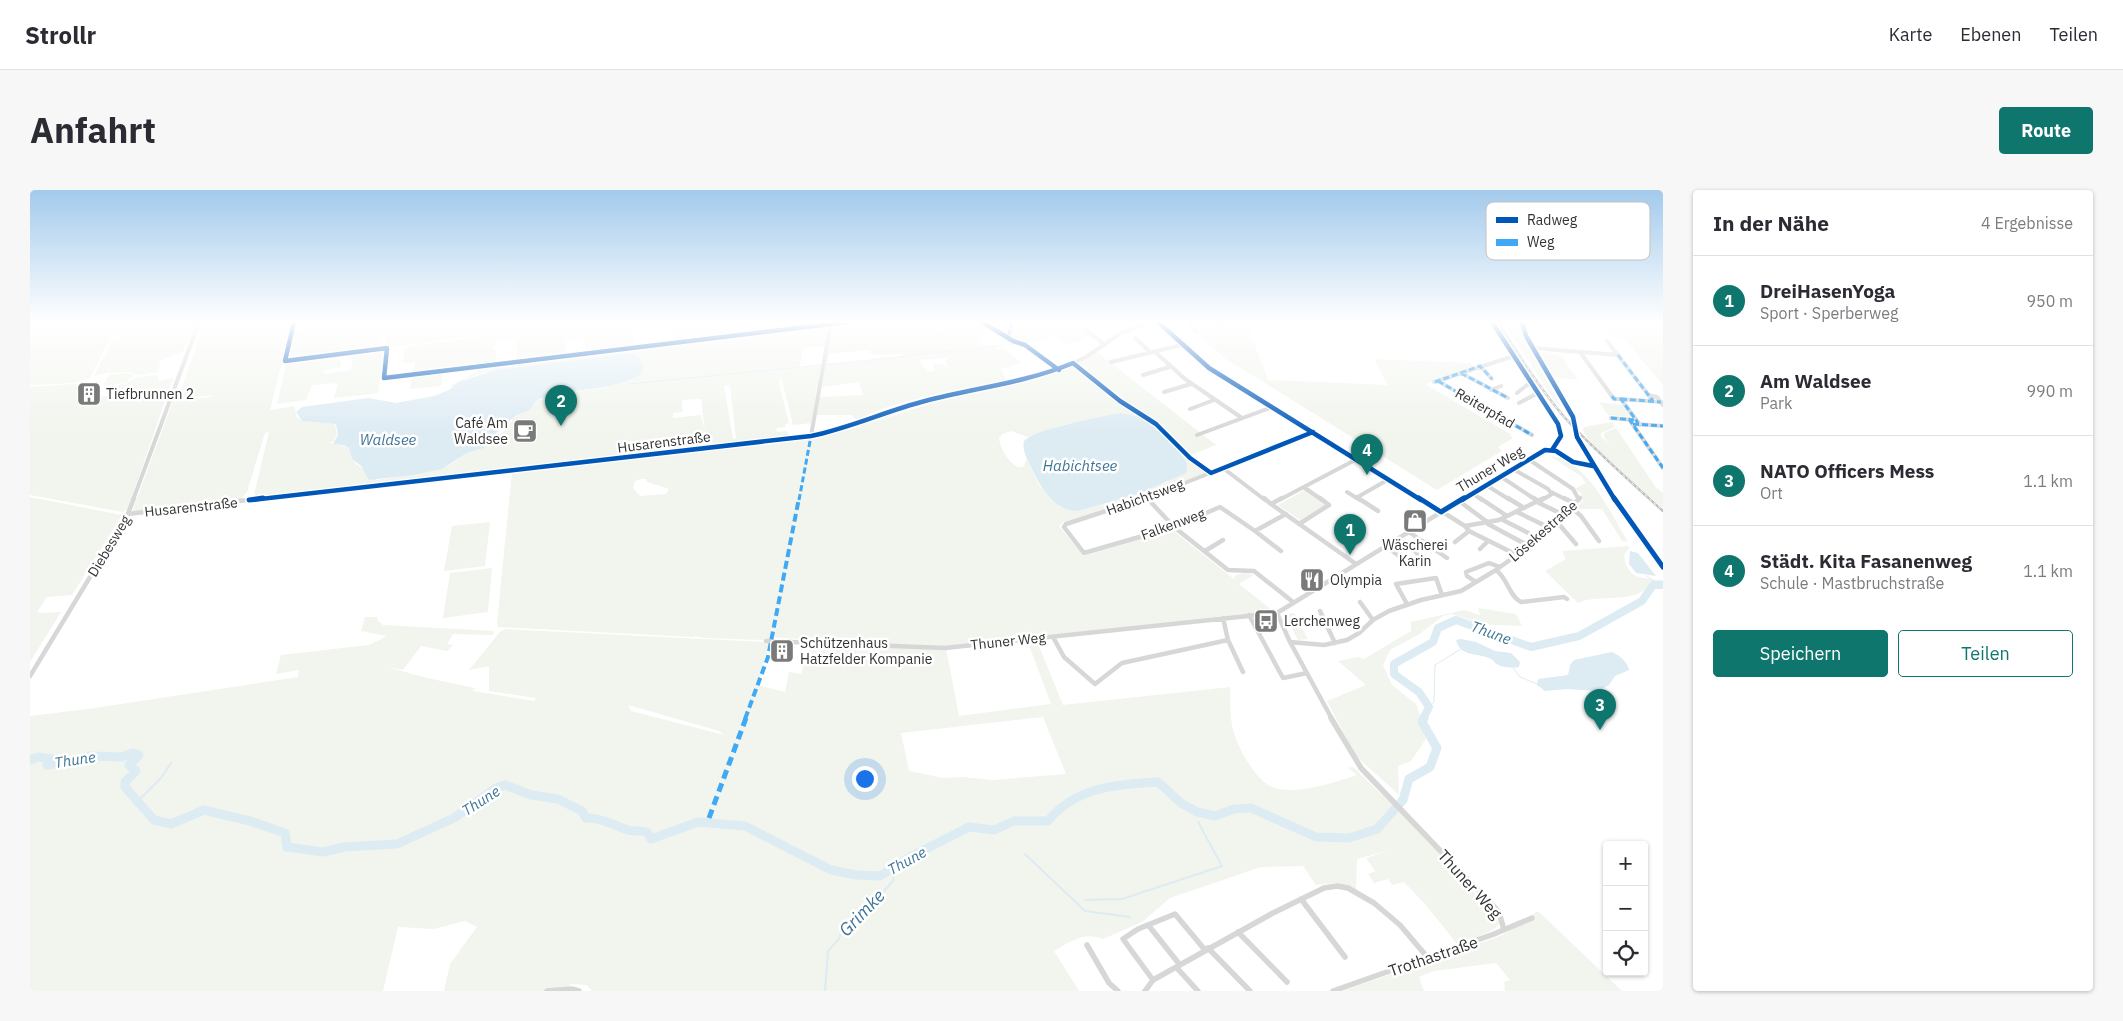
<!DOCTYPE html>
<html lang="de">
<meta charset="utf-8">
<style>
body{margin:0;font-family:"IBM Plex Sans",sans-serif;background:#f7f7f7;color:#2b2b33}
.controls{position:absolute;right:15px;bottom:15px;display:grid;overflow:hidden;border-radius:5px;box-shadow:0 1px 4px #0004}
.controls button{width:45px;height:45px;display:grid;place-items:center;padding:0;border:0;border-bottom:1px solid #e1e1e2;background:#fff;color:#2b2b33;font:25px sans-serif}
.you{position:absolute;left:834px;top:588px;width:18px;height:18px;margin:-12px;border:4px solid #fff;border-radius:50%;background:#1a73e8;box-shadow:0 0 0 8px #1a73e833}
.badge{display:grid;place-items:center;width:32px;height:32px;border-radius:50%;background:#0f766e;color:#fff;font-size:16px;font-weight:700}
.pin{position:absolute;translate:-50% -41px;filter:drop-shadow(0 1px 2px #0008)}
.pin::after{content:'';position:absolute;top:26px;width:18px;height:15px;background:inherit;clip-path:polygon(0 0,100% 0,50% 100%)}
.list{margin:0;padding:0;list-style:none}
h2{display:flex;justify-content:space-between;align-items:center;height:65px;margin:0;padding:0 20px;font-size:21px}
h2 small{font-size:16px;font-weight:400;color:#7c7c81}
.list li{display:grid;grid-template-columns:32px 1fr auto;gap:15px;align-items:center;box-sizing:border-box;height:90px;padding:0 20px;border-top:1px solid #e1e1e2}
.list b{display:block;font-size:19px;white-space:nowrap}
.list p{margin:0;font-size:16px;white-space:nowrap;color:#7c7c81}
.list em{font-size:16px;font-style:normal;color:#7c7c81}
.actions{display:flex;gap:10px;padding:15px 20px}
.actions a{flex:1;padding:11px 0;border:1px solid #0f766e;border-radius:5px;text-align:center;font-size:18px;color:#0f766e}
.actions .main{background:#0f766e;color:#fff}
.icon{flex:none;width:28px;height:28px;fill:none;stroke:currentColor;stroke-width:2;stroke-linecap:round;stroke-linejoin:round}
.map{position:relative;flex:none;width:1633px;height:801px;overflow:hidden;border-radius:5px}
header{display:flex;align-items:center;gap:30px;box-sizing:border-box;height:70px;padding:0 25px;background:#fff;border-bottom:1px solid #e1e1e2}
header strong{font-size:24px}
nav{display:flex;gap:28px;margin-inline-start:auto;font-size:18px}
.intro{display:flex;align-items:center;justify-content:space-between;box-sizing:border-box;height:120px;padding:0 30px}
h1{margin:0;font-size:35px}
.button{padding:12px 22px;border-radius:5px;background:#0f766e;color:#fff;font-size:18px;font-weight:700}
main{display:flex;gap:30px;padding:0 30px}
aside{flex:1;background:#fff;border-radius:5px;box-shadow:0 1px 4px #0004}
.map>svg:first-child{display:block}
.green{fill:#f1f5ed;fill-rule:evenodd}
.water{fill:#ddebf3}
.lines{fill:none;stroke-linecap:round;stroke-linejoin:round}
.stream-far1{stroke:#ddebf3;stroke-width:1}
.stream{stroke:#ddebf3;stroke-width:2}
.river-far1{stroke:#ddebf3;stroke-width:8}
.river{stroke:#ddebf3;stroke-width:9}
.street-far2{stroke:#d7d7d7;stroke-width:4}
.street-far1{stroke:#d7d7d7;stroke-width:4.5}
.street{stroke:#d7d7d7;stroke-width:5.5}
.secondary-far1{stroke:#d0d0d0;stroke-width:5}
.secondary{stroke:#d0d0d0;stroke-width:6}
.rail-casing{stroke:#bebebe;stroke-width:2.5}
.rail{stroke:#fff;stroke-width:1;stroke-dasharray:3;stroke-linecap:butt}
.quiet-far2{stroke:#3fa9f5;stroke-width:3;stroke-dasharray:6 3;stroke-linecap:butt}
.quiet-far1{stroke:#3fa9f5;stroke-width:4;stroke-dasharray:8 4;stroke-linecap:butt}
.quiet{stroke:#3fa9f5;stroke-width:5;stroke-dasharray:9 5;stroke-linecap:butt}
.cycleway-far1-casing{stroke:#fff;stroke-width:7}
.cycleway-casing{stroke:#fff;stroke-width:8}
.cycleway-far1{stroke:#0057b8;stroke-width:4.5}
.cycleway{stroke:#0057b8;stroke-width:5}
.labels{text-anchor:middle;stroke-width:5;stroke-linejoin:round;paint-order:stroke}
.poi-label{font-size:14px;fill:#333;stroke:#fff;text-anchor:start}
.street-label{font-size:14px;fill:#333;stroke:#fff}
.water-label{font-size:15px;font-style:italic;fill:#3f7597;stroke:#fff}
.near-street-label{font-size:16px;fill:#333;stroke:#fff}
.near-water-label{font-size:18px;font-style:italic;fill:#3f7597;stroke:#fff}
.key{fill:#fff;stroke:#c2c2c2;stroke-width:1}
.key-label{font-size:14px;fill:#333}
</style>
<header>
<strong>Strollr</strong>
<nav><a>Karte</a><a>Ebenen</a><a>Teilen</a></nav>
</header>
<div class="intro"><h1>Anfahrt</h1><a class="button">Route</a></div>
<main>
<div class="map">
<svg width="1633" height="801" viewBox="0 0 1633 801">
<rect width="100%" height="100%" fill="#fff"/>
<path class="green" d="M0,132H89L60,188L43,193L0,195Z
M92,132H166L153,162L138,167L130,171L128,182L109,185L99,182L80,183V182L64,186L82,151L91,148L95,144L84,146Z
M172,132H262L240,220L265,216L266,226L272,231L305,234L307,245L303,252H298C305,255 313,254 319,258L322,269L326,274L347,290L406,280L420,275L437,263L454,258L462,246L469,245L475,240L469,238L477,232H482L483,229H481C495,220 495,224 506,211L530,203L577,197L604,189L612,173L601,163L465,180C451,183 435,187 423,197L419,196L447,182L448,177L798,135L795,157H782L773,159L770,176L749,179L791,176L781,233L763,235L751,186V189L748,190L759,233L755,234V237L746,238L747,242L756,241L760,246L223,309L239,242L235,243L217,302L211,309L102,322L143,211L180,207L183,205L148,209L171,143H167ZM700,195L706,248L703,249L694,196ZM671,209L675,242L671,225L643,228V223L653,222L652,210Z
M346,132H543L355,158V146L352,147L349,157L262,169L257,168L263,141Z
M555,132H600L605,157L556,162L554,148L536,150V165L486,171L487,148L465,151L463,160H467L465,173L383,183L385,172L373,173L375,157Z
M640,132H719L723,142L645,152Z
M823,132H896L903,143L910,142L909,140L952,133L961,139L947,142L953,150L950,152L952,156L964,155L967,159L974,158L992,173L971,179L976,190C931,200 866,209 827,230L821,225H786L789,207L833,205L829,192L792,197L802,135ZM839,160L842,165L872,164V166L843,168V170L832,171L829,169L826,172L798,173L799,164ZM919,168L916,170L917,178L911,174H903L904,181L898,182L892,176L890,170Z
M994,132H1040C1047,138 1053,138 1060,144L1046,153L1044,152L1037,155L1024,146L1031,144L1030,143C1015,148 994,159 980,147L982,137H995Z
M1208,132L1228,133L1234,139H1219L1238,190L1358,195L1344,169L1440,173L1444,176L1395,194L1482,245L1480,246L1483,248L1468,257L1472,261L1407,300L1196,169L1181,157L1183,150L1180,156L1166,143V141Z
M1473,132H1486L1492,146L1532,218L1526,213Z
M1555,132H1633V195L1597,152L1581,142Z
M354,159L348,203L304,208L308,193L282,195L276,210L247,214L257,171L297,165L296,171L310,169L311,177L294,180V184L321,180L323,162Z
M1067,162L1186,255L1161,265L1180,281L1115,307L1033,332L1029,336L1054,366L1141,339L1204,389L1206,385L1215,383L1224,385L1209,394L1242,420L1226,424L1006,449L1033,515L1200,497C1200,509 1200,523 1202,536C1206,555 1227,596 1248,599C1274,603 1302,593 1327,585L1318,578L1323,577L1376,628L1464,724L1469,733L1468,736L1461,741L1427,754L1395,714L1374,692L1362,695L1358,689L1344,693L1338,684L1345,681L1336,668L1360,660L1327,669L1326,700L1305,693L1286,695L1273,676L1231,677L1140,708L1112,732L1073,749C1054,741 1040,752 1024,761L1049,801H562L557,795L541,794L535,801H414L420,774L447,737L435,731L404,739L368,737L353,801H0V526L58,519L268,487L269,480L246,484L251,465L339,455L357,446L331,441L335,427H347L348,431L353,435L464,441L463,445L423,444L417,454L423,455L417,461L391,456L373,480L357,477L397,488L445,498L443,501L504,511L506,508L459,501V476L439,480L470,442L475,439L736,452L740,453L727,495L755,502L759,482L771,484L783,450L741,447L738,450L674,448L665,446L663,447L468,437L467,433L482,282L781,248L828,237L934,203L1030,181L1045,176ZM1090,223C1112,224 1118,234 1135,246L1138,292L1048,321L1031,317L1021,309L1009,295L997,269L993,277H987C978,271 970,259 969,248L972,244L981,241L998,247L1037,234L1052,232ZM611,289H616L617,292L639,299L636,304L610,306L603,298L605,291ZM997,450L1021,514L929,526L916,458ZM598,515L689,541L694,545L601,521ZM1013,527L1036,584L962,590L932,587L913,588L879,581L871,543Z
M1517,162L1532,167L1548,190L1524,187L1512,164Z
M413,182L411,196L380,199L382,186Z
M96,183L105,185L95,193L74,196L75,192L70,196L77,191L75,190L80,185Z
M127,185L129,191L143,188L98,318L93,322L0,305V197L44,194L62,197L57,205L67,202L66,204H70V207L77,206L85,196L97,193L107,187Z
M1569,212L1593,215L1602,227L1578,225Z
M1582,232L1585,237L1571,243V246L1581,257L1574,247V243L1586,238L1625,296L1633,303V318C1614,301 1561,261 1553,240L1554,237Z
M1520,266C1557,269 1581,324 1598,352L1592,351L1572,319H1546L1553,310L1551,303L1545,299L1555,293L1561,302L1552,287Z
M1275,300L1296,315L1270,330L1248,315Z
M0,307L92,325L42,405L17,407L7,422L14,423L31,422L0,472Z
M460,332L455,376L414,381L422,336Z
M1597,356L1600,357L1594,365C1597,390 1612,388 1633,390V393C1620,395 1618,399 1607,404C1589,411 1565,405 1548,413L1515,381L1536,369L1532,361Z
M462,378L458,422L413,428L420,383Z
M1448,418L1486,424L1492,436L1446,434L1440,430L1422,424L1413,426L1388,445L1360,460L1353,475L1362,495L1386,514L1390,525L1389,534L1396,549L1381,571L1368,576L1369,605L1326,566L1297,511L1336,495L1308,471L1328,467L1334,469L1381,441V432L1434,420L1450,425Z
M1264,423L1278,449L1268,450L1254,424Z
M1508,721L1592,801H1475L1474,792L1480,790L1466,773L1404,781L1389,787L1394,801H1313L1473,745Z"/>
<path class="water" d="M601,163C606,164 610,168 612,173C623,197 542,200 529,203C523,205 516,207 510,209C504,211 504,214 500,220L487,225L473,235L454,258L437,263L412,279L383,285L339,290L331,276L322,269L319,258L314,255L303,254L308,245L306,234L272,231L266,222L272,217L338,208L366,213L404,206L419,200L429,192L465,180Z
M1090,223C1119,224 1141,250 1157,273L1156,283L1110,303L1048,321C1024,321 1010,297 1001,277C997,269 992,260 994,251C1005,239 1070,227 1090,223Z
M1600,361L1608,363L1626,386L1606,383L1599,374Z
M1431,449L1446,452L1465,461L1481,463L1490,472L1489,477C1482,478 1472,478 1465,473C1464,471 1462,469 1459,468C1448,463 1430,467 1426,450Z
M1582,462C1590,466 1597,471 1599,480L1585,486L1579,495L1568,501L1537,499L1515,501L1507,495L1508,489L1538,485L1540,475L1544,470Z"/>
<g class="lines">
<path class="stream-far1" d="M796,175L986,154
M599,194L791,175
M1617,386L1628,395
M1483,478L1490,487L1507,494
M1399,517L1404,512L1405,475L1431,459"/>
<path class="stream" d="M108,611L131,588L141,573
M995,664L1055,721L1100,727
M1055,710L1092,709L1192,676L1168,632
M795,801L798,761L809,749L812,739L818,732L828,729L847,705L854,701L863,691L865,676"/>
<path class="river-far1" d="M1393,529L1399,517L1389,502L1364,484V474L1403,452L1408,438L1426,430L1501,457L1549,446L1612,411L1623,395H1633"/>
<path class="river" d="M0,570L8,567L22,569L17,575L25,574L35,569L41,572L60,566L92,567L103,563L109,565L99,575L106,581L95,592V597L124,630L141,634L174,620L220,631L255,643L257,657L293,662L314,657L367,654L424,628L466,598L475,595L501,605L528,609L552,621L556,628C572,628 583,635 598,640C604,642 610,640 617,642L621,649L668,632L715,636L801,680L826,685L850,686L882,666L939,637L964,640L984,631H1018C1045,597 1088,594 1128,592L1151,613L1167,622L1185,626L1204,619L1221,618L1286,647L1319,648L1347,639L1373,610L1379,589L1400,577L1407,558L1392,532L1394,528"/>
<path class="street-far2" d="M952,132L983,151L995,155L1029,180
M1128,132L1171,171L1194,188L1392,310
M1158,132L1166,141
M1189,132L1192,135
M1056,140L1074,154
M979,147L982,132
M1105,148L1119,161
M1577,151L1623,211
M1503,158L1588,165
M1124,161L1155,189L1212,228
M1550,162L1584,209H1591L1610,235
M1081,172L1152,155
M1450,176L1462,189
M1431,183L1478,208
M1113,185L1139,177
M354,188L817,132
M1408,191L1502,245
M1404,192L1484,166
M1461,200L1471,196
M1134,202L1161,194
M1487,203L1497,195L1502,194
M1618,205L1627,207L1633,215
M1591,209L1631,212
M1489,213L1508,203
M1160,219L1184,210
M1581,228L1602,230
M1599,229L1633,278
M1607,234L1633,236
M1167,245L1242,217
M781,246L801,132
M1498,269L1543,299L1549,310
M1193,278L1235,310
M1483,279L1518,299L1522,304L1512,310
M1470,286L1506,310
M1456,295L1480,310
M1275,298L1292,310
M1317,302L1330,310
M1521,302L1537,310
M1442,303L1452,310
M1117,308L1119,310
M1326,308L1359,289
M103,310L169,132
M223,310L787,245L832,233L893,212L1029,180L1056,167L1091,143L1122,132
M1112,310L1283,242
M1249,310L1327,269
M1432,310L1508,263L1522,260"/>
<path class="street-far1" d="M1116,308L1036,334L1034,337L1054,363L1144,337L1190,317L1225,341L1256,324
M1117,308L1144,337L1198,380L1224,381L1263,412
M1234,308L1241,314
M1252,308L1241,314L1326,374
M1328,308L1348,321
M1390,308L1435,336L1439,341L1487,365
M1450,308L1477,326
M1478,308L1494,318
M1504,308L1508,311
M1534,308L1546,314
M1429,311L1460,334
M1507,312L1534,325
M1542,318L1551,326L1569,351
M1487,322L1520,338
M98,324L234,308
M1471,329L1508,348
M1527,332L1546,354
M1269,334L1299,315L1290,308
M1458,334L1499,356
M1435,336L1469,330L1514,308
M1225,341L1251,361
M1379,342L1417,368
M1425,352L1439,341
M1356,356C1367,364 1376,375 1390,369L1386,362L1367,349
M1450,359L1457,352
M1175,361L1193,350
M1466,380C1478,389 1479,406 1491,412L1534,407L1537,409
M1446,392L1437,386L1436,382L1459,373L1470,377
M1330,412L1343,430
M1377,414L1366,394L1406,388L1412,405
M1290,421L1305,453
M1247,423L1260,452L1302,529
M1247,423L1434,308
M1219,425L1253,488L1277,483
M1193,428L1198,450L1213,482
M1023,447L1034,467L1065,494L1092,473L1198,450
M736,451L915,458L1247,423
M1260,452L1294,455L1317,450L1329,443L1343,430L1359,421L1391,410L1431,401L1466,380L1499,356L1550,308
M0,486L97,326L104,308"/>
<path class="street" d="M1301,528L1331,578L1469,722L1474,740
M1271,709L1315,767
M1119,736L1150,775
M1208,742L1257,792
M1057,755L1079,793L1088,801
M1178,758L1220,801
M1146,777L1168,801
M1123,790L1093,749L1108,739L1145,724L1175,760
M517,801L542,799L549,801
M1115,801L1123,790L1243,723L1294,698L1307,696L1318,698L1344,713L1370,735L1398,768
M1303,801L1464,744L1502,728"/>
<path class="secondary-far1" d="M1462,132L1528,234L1531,246L1522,260L1543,272L1563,276
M1492,132L1496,146L1543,227L1547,247L1585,310"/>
<path class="secondary" d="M1584,308L1633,377"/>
<defs>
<path id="rail" d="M1468,132C1489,165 1510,199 1536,229C1566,262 1600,291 1633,321"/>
</defs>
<use href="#rail" class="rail-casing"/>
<use href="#rail" class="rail"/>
<path class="quiet-far2" d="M982,132L978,146L982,150
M1588,165L1623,211
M1431,183L1478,208
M1408,191L1502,245
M1405,192L1450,176L1462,189
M1582,206L1584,209H1591L1608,233
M1591,209L1631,212
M1581,228L1604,230
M1599,229L1633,278
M1603,234L1633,236
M769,310L781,246"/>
<path class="quiet-far1" d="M715,529L738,467L769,308"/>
<path class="quiet" d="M679,628L716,528"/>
<defs>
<path id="cycleway-far1" d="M264,132L255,171L357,158L354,188L817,132
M952,132L983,151L995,155L1029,180
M1128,132L1179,178L1391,310
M1462,132L1528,234L1531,246L1522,260
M1492,132L1496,146L1543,227L1547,247L1585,310
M222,310L781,246C820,238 856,221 895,211C944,198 995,193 1043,173L1090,211L1126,234L1160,268L1181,283L1283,242
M1432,310L1515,260L1526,261L1543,272L1563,276"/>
<path id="cycleway" d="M1389,308L1411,322L1434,308
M1584,308L1633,377
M219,310L233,308"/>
</defs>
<use href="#cycleway-far1" class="cycleway-far1-casing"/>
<use href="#cycleway" class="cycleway-casing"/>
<use href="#cycleway-far1" class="cycleway-far1"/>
<use href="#cycleway" class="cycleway"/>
</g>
<linearGradient id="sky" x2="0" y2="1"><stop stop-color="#a3caec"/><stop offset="0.54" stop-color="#fff"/><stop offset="1" stop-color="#fff" stop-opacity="0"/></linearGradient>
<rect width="1633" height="244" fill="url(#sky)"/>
<defs>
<symbol id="building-square" viewBox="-11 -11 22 22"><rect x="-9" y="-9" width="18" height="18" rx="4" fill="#7a7a7a" stroke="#fff"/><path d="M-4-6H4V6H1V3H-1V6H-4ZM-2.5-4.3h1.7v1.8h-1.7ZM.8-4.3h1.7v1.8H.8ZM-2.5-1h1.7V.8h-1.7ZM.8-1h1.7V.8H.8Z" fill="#fff"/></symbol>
<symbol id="cafe-square" viewBox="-11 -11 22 22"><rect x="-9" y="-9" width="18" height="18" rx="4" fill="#7a7a7a" stroke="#fff"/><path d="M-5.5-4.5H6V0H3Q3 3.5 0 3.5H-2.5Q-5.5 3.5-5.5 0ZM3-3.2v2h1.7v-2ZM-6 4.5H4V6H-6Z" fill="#fff"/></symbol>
<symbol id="shop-square" viewBox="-11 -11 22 22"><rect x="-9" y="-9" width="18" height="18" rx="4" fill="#7a7a7a" stroke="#fff"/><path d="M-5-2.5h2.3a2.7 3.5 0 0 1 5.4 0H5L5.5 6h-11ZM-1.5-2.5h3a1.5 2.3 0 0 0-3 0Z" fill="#fff"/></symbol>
<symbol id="restaurant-square" viewBox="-11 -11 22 22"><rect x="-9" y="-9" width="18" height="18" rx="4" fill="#7a7a7a" stroke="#fff"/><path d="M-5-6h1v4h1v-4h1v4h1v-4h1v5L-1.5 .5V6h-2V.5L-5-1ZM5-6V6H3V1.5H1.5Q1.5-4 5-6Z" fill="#fff"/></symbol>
<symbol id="bus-square" viewBox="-11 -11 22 22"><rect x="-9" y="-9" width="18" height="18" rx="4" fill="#7a7a7a" stroke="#fff"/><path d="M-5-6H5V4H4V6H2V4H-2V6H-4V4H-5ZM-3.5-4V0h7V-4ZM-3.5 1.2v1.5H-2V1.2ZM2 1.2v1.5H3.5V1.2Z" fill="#fff"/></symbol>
</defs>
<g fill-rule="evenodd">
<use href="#building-square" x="45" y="190" width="28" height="28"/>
<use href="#cafe-square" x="481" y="227" width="28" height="28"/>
<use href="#shop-square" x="1371" y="317" width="28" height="28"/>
<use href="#restaurant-square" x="1268" y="376" width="28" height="28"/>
<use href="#bus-square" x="1222" y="417" width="28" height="28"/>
<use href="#building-square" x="738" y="447" width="28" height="28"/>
</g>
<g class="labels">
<g class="poi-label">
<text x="76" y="209">Tiefbrunnen 2</text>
<text x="478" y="238" text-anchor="end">Café Am<tspan x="478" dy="16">Waldsee</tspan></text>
<text x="1385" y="360" text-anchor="middle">Wäscherei<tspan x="1385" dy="16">Karin</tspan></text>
<text x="1300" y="395">Olympia</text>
<text x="1254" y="436">Lerchenweg</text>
<text x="770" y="458">Schützenhaus<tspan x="770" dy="16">Hatzfelder Kompanie</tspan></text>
</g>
<g class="street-label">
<text transform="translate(1455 218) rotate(30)" y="5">Reiterpfad</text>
<text transform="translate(634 252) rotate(-7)" y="5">Husarenstraße</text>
<text transform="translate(1460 279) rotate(-31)" y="5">Thuner Weg</text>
<text transform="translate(1115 307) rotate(-20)" y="5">Habichtsweg</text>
<text transform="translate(161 317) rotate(-6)" y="5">Husarenstraße</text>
<text transform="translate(1143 334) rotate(-20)" y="5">Falkenweg</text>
<text transform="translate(1513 341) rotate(-41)" y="5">Lösekestraße</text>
<text transform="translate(79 356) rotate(-59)" y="5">Diebesweg</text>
<text transform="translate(978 451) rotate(-6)" y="5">Thuner Weg</text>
</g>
<g class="water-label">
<text x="358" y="255">Waldsee</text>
<text x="1050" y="281">Habichtsee</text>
<text transform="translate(1461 443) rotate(20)" y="5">Thune</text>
<text transform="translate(45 570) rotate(-9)" y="5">Thune</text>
<text transform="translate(451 611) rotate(-33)" y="5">Thune</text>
<text transform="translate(877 671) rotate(-29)" y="5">Thune</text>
</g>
<g class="near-street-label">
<text transform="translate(1440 694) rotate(48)" y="6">Thuner Weg</text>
<text transform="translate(1403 766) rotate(-19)" y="6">Trothastraße</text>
</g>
<g class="near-water-label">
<text transform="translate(832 723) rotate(-46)" y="6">Grimke</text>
</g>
</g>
<rect x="1456" y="12" width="164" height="58" rx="8" class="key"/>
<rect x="1466" y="27" width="22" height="6" fill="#0057b8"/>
<rect x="1466" y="49" width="22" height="7" fill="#3fa9f5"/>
<g class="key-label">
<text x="1497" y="35">Radweg</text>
<text x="1497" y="57">Weg</text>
</g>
</svg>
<div class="controls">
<button>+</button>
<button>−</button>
<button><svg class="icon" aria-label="locate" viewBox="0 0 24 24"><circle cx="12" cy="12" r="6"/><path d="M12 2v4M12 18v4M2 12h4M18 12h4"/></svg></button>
</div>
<div class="you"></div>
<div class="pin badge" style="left:1320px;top:365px">1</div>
<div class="pin badge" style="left:531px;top:236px">2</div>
<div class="pin badge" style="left:1570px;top:540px">3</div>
<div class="pin badge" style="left:1337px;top:285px">4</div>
</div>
<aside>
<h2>In der Nähe<small>4 Ergebnisse</small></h2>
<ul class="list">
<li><span class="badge">1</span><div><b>DreiHasenYoga</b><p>Sport · Sperberweg</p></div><em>950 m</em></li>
<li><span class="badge">2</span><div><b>Am Waldsee</b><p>Park</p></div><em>990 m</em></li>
<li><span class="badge">3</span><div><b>NATO Officers Mess</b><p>Ort</p></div><em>1.1 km</em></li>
<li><span class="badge">4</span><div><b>Städt. Kita Fasanenweg</b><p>Schule · Mastbruchstraße</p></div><em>1.1 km</em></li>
</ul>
<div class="actions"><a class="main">Speichern</a><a>Teilen</a></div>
</aside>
</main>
